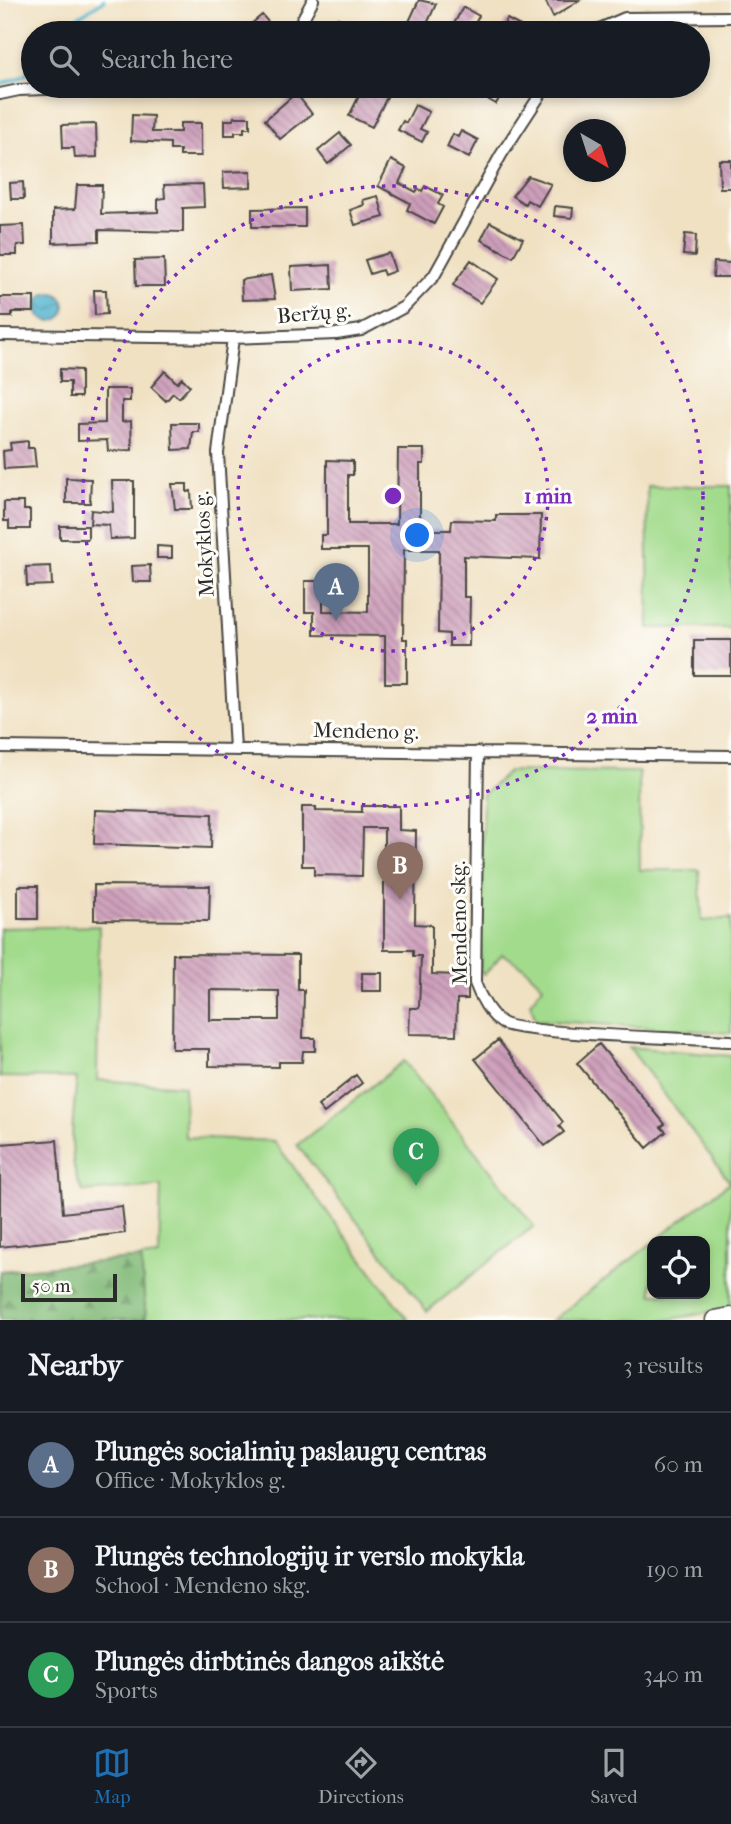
<!DOCTYPE html>
<meta charset="utf-8">
<style>
body{margin:0;font-family:"IM FELL French Canon",serif;background:#242831;color:#f1f3f6}
.controls{position:absolute;right:21px;bottom:21px;display:grid;overflow:hidden;border-radius:14px;box-shadow:0 4px 10px #0003}
.controls button{width:63px;height:63px;display:grid;place-items:center;padding:0;border:0;border-bottom:2px solid #363941;background:#171b24;color:#f1f3f6;font:35px sans-serif}
.compass{position:absolute;left:563px;top:119px;width:63px;height:63px;border-radius:50%;background:#171b24;box-shadow:0 4px 10px #0003;rotate:141deg}
.scale{position:absolute;left:21px;bottom:18px;width:96px;box-sizing:border-box;padding-left:7px;border:4px solid #2b2b2b;border-top:0;font-size:19px;line-height:24px;white-space:nowrap;color:#2b2b2b;-webkit-text-stroke:5px #fdfcf7;paint-order:stroke}
.you{position:absolute;left:418px;top:536px;width:24px;height:24px;margin:-18px;border:5px solid #fff;border-radius:50%;background:#1a73e8;box-shadow:0 0 0 10px #1a73e833}
.badge{display:grid;place-items:center;width:46px;height:46px;border-radius:50%;background:#1f6fb2;color:#fff;font-size:23px;font-weight:700}
.pin{position:absolute;translate:-50% -58px;filter:drop-shadow(0 2px 4px #0008)}
.pin::after{content:'';position:absolute;top:37px;width:24px;height:21px;background:inherit;clip-path:polygon(0 0,100% 0,50% 100%)}
.list{margin:0;padding:0;list-style:none}
h2{display:flex;justify-content:space-between;align-items:center;height:91px;margin:0;padding:0 28px;font-size:30px}
h2 small{font-size:23px;font-weight:400;color:#9ea1a6}
.list li{display:grid;grid-template-columns:46px 1fr auto;gap:21px;align-items:center;box-sizing:border-box;height:105px;padding:0 28px;border-top:2px solid #363941}
.list b{display:block;font-size:26px;white-space:nowrap}
.list p{margin:0;font-size:23px;white-space:nowrap;color:#9ea1a6}
.list em{font-size:23px;font-style:normal;color:#9ea1a6}
.icon{flex:none;width:38px;height:38px;fill:none;stroke:currentColor;stroke-width:2;stroke-linecap:round;stroke-linejoin:round}
.map{position:relative;flex:none;width:731px;height:1320px;overflow:hidden}
.search{position:absolute;background:#171b24;box-shadow:0 4px 10px #0003;left:21px;right:21px;top:21px;height:77px;display:flex;align-items:center;gap:18px;box-sizing:border-box;padding:0 24px;border-radius:38px;color:#9ea1a6;font-size:26px}
.sheet{height:406px;background:#171b24}
nav{display:flex;justify-content:space-around;align-items:center;box-sizing:border-box;height:98px;border-top:2px solid #363941;background:#171b24;font-size:19px;color:#9ea1a6}
nav a{display:grid;justify-items:center;gap:4px}
nav .on{color:#1f6fb2}
.map>svg:first-child{display:block}
.grass{fill:#a3db8d;stroke:#67835c;stroke-width:2}
.forest{fill:url(#forest-firs);stroke:#567352;stroke-width:2}
.water{fill:url(#water-waves);stroke:#3c6e7c;stroke-width:2}
.lines{fill:none;stroke-linecap:round;stroke-linejoin:round}
.stream{stroke:#4eb2cd;stroke-width:3.5}
.building{fill:url(#building-back-hatch);fill-rule:evenodd}
.street-casing{stroke:#494642;stroke-width:14}
.primary-casing{stroke:#494642;stroke-width:21}
.street{stroke:#fff;stroke-width:10}
.primary{stroke:#fff;stroke-width:18}
.ring{fill:none;stroke:#7b2cbf;stroke-width:3.5;stroke-dasharray:3.5 7}
.labels{text-anchor:middle;stroke-width:6;stroke-linejoin:round;paint-order:stroke}
.street-label{font-size:21px;fill:#2b2b2b;stroke:#fdfcf7}
.centre{fill:#7b2cbf;stroke:#fdfcf7;stroke-width:3.5}
.ring-label{font-size:21px;text-anchor:middle;font-weight:bold;fill:#7b2cbf;stroke:#fdfcf7;stroke-width:6;stroke-linejoin:round;paint-order:stroke}
</style>
<div class="map">
<svg width="731" height="1320" viewBox="0 0 731 1320">
<defs>
<pattern id="forest-firs" width="22" height="20" patternUnits="userSpaceOnUse" patternTransform="scale(1.75)"><rect width="22" height="20" fill="#82bb78"/><path d="M5 1l3.5 6h-7zM16 11l3.5 6h-7z" fill="#6b9863"/></pattern>
<pattern id="water-waves" width="16" height="10" patternUnits="userSpaceOnUse" patternTransform="scale(1.75)"><rect width="16" height="10" fill="#4eb2cd"/><path d="M0 5q4-4 8 0t8 0" fill="none" stroke="#4191a7"/></pattern>
<pattern id="building-back-hatch" width="6" height="6" patternUnits="userSpaceOnUse" patternTransform="scale(1.75)"><rect width="6" height="6" fill="#ce9fbb"/><path d="M-1 5l2 2M0 0l6 6M5-1l2 2" fill="none" stroke="#a78298"/></pattern>
</defs>
<rect width="100%" height="100%" fill="#fdfcf7"/>
<filter id="ink" filterUnits="userSpaceOnUse"><feTurbulence type="fractalNoise" baseFrequency=".0143" numOctaves="2"/><feDisplacementMap in="SourceGraphic" scale="14" xChannelSelector="R" yChannelSelector="G"/><feConvolveMatrix kernelMatrix="1 2 1 2 8 2 1 2 1" color-interpolation-filters="sRGB"/></filter>
<filter id="wash" filterUnits="userSpaceOnUse"><feTurbulence type="fractalNoise" baseFrequency=".00686" numOctaves="4" result="noise"/><feDisplacementMap in="SourceGraphic" scale="28" xChannelSelector="R" yChannelSelector="G"/><feGaussianBlur stdDeviation="1.57" result="paint"/><feColorMatrix in="noise" values="0 0 0 0 0 0 0 0 0 0 0 0 0 0 0 0 0 1.4 0 .05"/><feComposite in="paint" operator="in"/></filter>
<g filter="url(#wash)">
<rect width="100%" height="100%" fill="#f0e1c3"/>
<path class="grass" d="M647,486H731V628H649Z
M509,771L639,772L640,870H699L702,921L731,918V1033L536,1020L530,1003L543,986L525,968L502,954L484,975L480,971L483,795Z
M99,926L97,1080L184,1086L185,1137L274,1141L408,1320H146L141,1258L159,1256L161,1186L84,1192C65,1170 74,1107 77,1078L0,1077V928Z
M629,1047L731,1056V1308L667,1320H553L652,1243V1294H705V1241H655L730,1182Z
M404,1061L534,1226L427,1311L297,1145Z"/>
<path class="forest" d="M141,1258L146,1320H0V1271Z"/>
<path class="water" d="M37 307a14 14 0 1 1 28 0a14 14 0 1 1-28 0Z"/>
<g class="lines">
<path class="stream" d="M54,33L104,0
M0,85L26,75L33,52"/>
</g>
<g id="blocks">
<path class="building" d="M419,0L436,4L427,24L445,33H423L407,26Z
M545,0H580L553,17Z
M463,7L479,16L470,33H449Z
M262,15L278,33H258L250,25Z
M338,18L369,33H331Z
M507,19L533,33H499Z
M364,86H383L379,93L387,97L372,127L349,116Z
M488,86H506L496,104L482,96Z
M296,93L312,114L280,139L265,120Z
M415,105L429,112L420,129L427,132L422,142L398,130L403,121L406,123Z
M132,115L153,116L152,132H180V123H201V156H180V150H170V143L131,141Z
M234,117H250V128H244V132H235V135H225V120H233Z
M96,124L97,157L75,158L74,148H63L62,125Z
M461,131L478,140L469,158L447,147L453,134L458,137Z
M340,133L351,145L328,164L318,151Z
M391,160L406,168L399,183L416,192L418,189L422,191L425,186L443,195L438,204L443,207L434,224L407,210L410,203L378,186Z
M719,160H731V188H720Z
M251,171V187L224,188L223,172Z
M528,176L551,184L538,206L527,200L525,204L512,196Z
M23,182L24,199H11L10,183Z
M203,184L204,207L183,208V232L99,230V241L53,243V210L75,209L77,185H102L101,214L158,212V199L165,198L164,185Z
M378,196L384,217L355,225L350,210L364,205L363,200Z
M555,206L573,208L572,218L554,216Z
M305,208V227H252V209Z
M490,222L523,239L513,257L481,240Z
M24,225L25,245H17V255H0V226Z
M685,234L696,235L695,256L683,255Z
M389,253L395,271L384,275L382,270L370,274L365,260Z
M164,259L165,286H136L135,260Z
M471,260L498,279L480,303L453,285Z
M714,262L731,263V277H713Z
M331,265L332,289L292,291L291,267Z
M271,275L275,299L242,300L241,280Z
M94,290H106L107,314L95,315Z
M0,297H34V312H12V317H0Z
M60,369L81,370V397H70V382H60Z
M165,371L177,383L182,378L190,386L179,398L173,393L166,401L151,387Z
M105,389H130V401H122V422L131,421L132,450L108,451L107,440L78,441V424L105,423Z
M172,423H199V432H193L191,449L173,450Z
M28,441V448H34L36,467L4,469L3,451L11,450L10,443Z
M398,449H424V464H420V530H451L452,520L496,521V515H541L540,559L464,556V597H470L469,646H449V634L438,633L439,550H404L403,639H407V683H385V636L314,635V612H305V581H323V611L368,612V549H321V535H327V460L353,461V475H348V524H397Z
M66,478L91,479L90,503H66Z
M112,481H134V538L110,539L109,525L90,524L91,510L113,512Z
M172,484H187V492L191,491L192,509H175Z
M4,502H24V510H30V529H9V521H4Z
M60,526H88V539H60Z
M157,546L172,547V558H157Z
M150,565L151,582H133L132,566Z
M51,566L52,585L27,586L26,567Z
M694,640H731V675H694Z
M362,806H399V830L416,831L415,924L432,925V974L457,975V985L468,987V999H457L456,1035L409,1034L410,1008H419L421,956H413V950H384V828H363L362,876L314,875V866H302V807H316V811L362,812Z
M95,810L212,814L211,848L94,844Z
M94,885L210,886L209,921L94,920Z
M18,886H38V919H18Z
M173,954L298,955V990H304L303,1038H315V1051H303L302,1062H279V1067L209,1066V1049H172ZM210,990L279,991V1020H210Z
M362,973H382V991H362Z
M498,1040L563,1122L559,1126L564,1132L545,1146L475,1059Z
M599,1044L665,1124L661,1127L666,1132L647,1148L577,1063Z
M356,1075L362,1083L324,1113L318,1106Z
M57,1140L63,1213L122,1206L125,1233L0,1247V1144Z"/>
</g>
</g>
<g filter="url(#ink)">
<use href="#blocks" fill-opacity="0" stroke="#494642" stroke-width="2"/>
<g class="lines">
<defs>
<path id="street" d="M295,33L313,0
M590,33L625,18L731,17
M0,94L19,90L123,86
M0,335L233,338L336,334L361,330L404,307L434,276L501,155L546,86
M233,338L218,453L235,749
M0,747L731,756
M478,752L475,983C480,997 490,1015 502,1023C519,1034 698,1039 731,1041"/>
<path id="primary" d="M715,1320L731,1317"/>
</defs>
<use href="#street" class="street-casing"/>
<use href="#primary" class="primary-casing"/>
<use href="#street" class="street"/>
<use href="#primary" class="primary"/>
</g>
</g>
<g class="ring">
<circle cx="393" cy="496" r="155"/>
<circle cx="393" cy="496" r="310"/>
</g>
<g class="labels">
<g class="street-label">
<text transform="translate(314 313) rotate(-5)" y="7">Beržų g.</text>
<text transform="translate(204 544) rotate(-93)" y="7">Mokyklos g.</text>
<text transform="translate(366 731) rotate(1)" y="7">Mendeno g.</text>
<text transform="translate(459 923) rotate(-91)" y="7">Mendeno skg.</text>
</g>
</g>
<circle cx="393" cy="496" r="10" class="centre"/>
<g class="ring-label">
<text x="548" y="503">1 min</text>
<text x="612" y="723">2 min</text>
</g>
</svg>
<div class="controls">
<button><svg class="icon" aria-label="locate" viewBox="0 0 24 24"><circle cx="12" cy="12" r="6"/><path d="M12 2v4M12 18v4M2 12h4M18 12h4"/></svg></button>
</div>
<svg class="compass" viewBox="-18 -18 36 36"><path d="M0-13l5 13h-10z" fill="#e53935"/><path d="M0 13l5-13h-10z" fill="#9ea1a6"/></svg>
<div class="scale">50 m</div>
<div class="you"></div>
<div class="pin badge" style="left:336px;top:621px;background:#5c6f8a">A</div>
<div class="pin badge" style="left:400px;top:900px;background:#8d6e63">B</div>
<div class="pin badge" style="left:416px;top:1186px;background:#2e9e5b">C</div>
<div class="search"><svg class="icon" aria-label="search" viewBox="0 0 24 24"><circle cx="10" cy="10" r="6"/><path d="M15 15l6 6"/></svg>Search here</div>
</div>
<section class="sheet">
<h2>Nearby<small>3 results</small></h2>
<ul class="list">
<li><span class="badge" style="background:#5c6f8a">A</span><div><b>Plungės socialinių paslaugų centras</b><p>Office · Mokyklos g.</p></div><em>60 m</em></li>
<li><span class="badge" style="background:#8d6e63">B</span><div><b>Plungės technologijų ir verslo mokykla</b><p>School · Mendeno skg.</p></div><em>190 m</em></li>
<li><span class="badge" style="background:#2e9e5b">C</span><div><b>Plungės dirbtinės dangos aikštė</b><p>Sports</p></div><em>340 m</em></li>
</ul>
</section>
<nav>
<a class="on"><svg class="icon" aria-label="map" viewBox="0 0 24 24"><path d="M3 6l6-2 6 2 6-2v14l-6 2-6-2-6 2zM9 4v14M15 6v14"/></svg>Map</a>
<a><svg class="icon" aria-label="directions" viewBox="0 0 24 24"><path d="M12 3l9 9-9 9-9-9zM9 14v-3h6M13 9l2 2-2 2"/></svg>Directions</a>
<a><svg class="icon" aria-label="saved" viewBox="0 0 24 24"><path d="M7 4h10v16l-5-4-5 4z"/></svg>Saved</a>
</nav>
